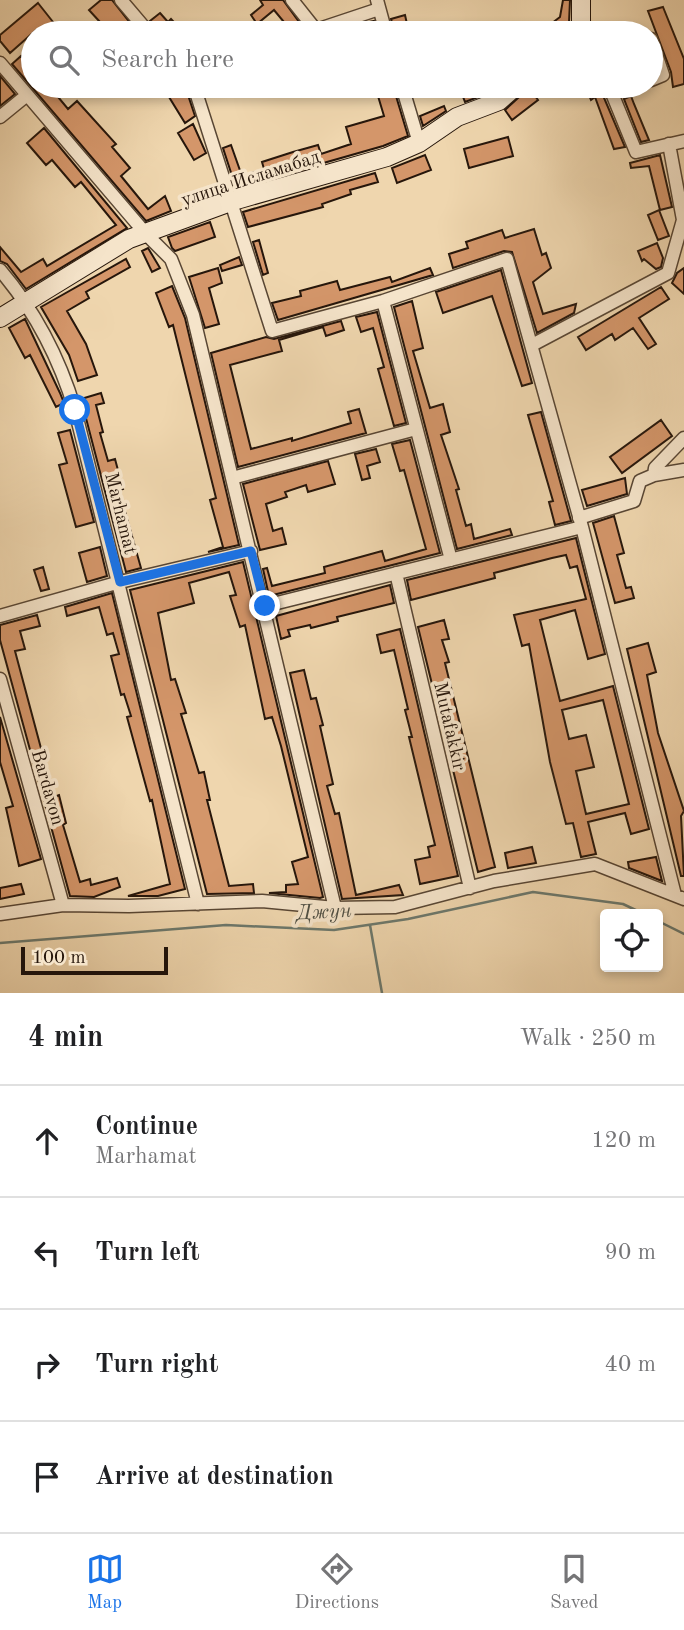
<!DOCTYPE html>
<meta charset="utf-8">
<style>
body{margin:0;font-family:"Old Standard TT",serif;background:#f2f2f2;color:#202124}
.controls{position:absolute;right:21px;bottom:21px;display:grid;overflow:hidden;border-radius:7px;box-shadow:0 4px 10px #0003}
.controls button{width:63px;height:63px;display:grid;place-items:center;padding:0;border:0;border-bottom:2px solid #e0e0e0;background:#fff;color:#202124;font:35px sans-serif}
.scale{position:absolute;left:21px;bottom:18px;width:147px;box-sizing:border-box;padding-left:7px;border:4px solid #26160b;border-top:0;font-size:19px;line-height:24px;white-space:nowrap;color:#26160b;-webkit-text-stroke:5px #f5e4ca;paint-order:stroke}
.stop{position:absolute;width:21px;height:21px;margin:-16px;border:5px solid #1a73e8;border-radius:50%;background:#fff}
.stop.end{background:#1a73e8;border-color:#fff;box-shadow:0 2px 7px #0008}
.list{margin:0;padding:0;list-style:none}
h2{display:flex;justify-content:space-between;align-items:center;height:91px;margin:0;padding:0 28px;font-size:30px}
h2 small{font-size:23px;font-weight:400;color:#757577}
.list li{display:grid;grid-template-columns:46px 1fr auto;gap:21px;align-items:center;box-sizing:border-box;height:112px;padding:0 28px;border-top:2px solid #e0e0e0}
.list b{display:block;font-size:26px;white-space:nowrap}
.list p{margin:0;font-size:23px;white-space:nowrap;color:#757577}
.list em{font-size:23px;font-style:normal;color:#757577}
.icon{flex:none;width:38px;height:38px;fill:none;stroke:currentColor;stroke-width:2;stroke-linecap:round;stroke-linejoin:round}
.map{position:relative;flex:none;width:684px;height:993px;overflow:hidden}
.search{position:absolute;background:#fff;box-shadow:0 4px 10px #0003;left:21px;right:21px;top:21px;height:77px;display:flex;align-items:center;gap:18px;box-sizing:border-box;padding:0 24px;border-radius:38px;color:#757577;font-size:26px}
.sheet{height:539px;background:#fff}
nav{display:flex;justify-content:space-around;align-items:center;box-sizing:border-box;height:98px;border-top:2px solid #e0e0e0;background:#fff;font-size:19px;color:#757577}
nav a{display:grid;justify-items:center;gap:4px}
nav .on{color:#1a73e8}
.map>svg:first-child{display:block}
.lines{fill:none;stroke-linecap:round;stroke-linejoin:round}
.stream{stroke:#6c786c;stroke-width:2.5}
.building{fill:#d4966a;stroke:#26160b;stroke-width:2;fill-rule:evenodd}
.street-casing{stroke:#584634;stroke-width:15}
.secondary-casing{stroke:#26160b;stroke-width:20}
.street{stroke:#f5e4ca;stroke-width:12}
.secondary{stroke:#f5e4ca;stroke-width:18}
.route{stroke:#1a73e8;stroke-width:9}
.labels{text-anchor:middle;stroke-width:7;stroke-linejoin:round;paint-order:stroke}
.street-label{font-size:19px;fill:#26160b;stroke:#f5e4ca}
.water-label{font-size:21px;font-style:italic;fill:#4f4f44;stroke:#f5e4ca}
</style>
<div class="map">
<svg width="684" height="993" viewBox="0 0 684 993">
<rect width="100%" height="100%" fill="#efd6ae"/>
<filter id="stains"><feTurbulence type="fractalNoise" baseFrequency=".00286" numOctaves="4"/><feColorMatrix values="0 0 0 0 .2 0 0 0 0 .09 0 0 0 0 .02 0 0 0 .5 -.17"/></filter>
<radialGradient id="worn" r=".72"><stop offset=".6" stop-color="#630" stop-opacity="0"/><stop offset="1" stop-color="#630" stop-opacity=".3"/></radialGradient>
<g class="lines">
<path class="stream" d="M658,921L684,934
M370,925L382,993
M0,943L226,925L334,930L408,919L533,892L623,904L644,914"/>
</g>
<path class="building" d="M101,0H112L138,33H110L89,10Z
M260,0H283L302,26L298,32L293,33L274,10L257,24L251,15L263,5Z
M563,0H570L569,23L559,33H539L560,17Z
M38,3L57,27L50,33H39L36,30L10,53L0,41V35Z
M663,7L684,59V84L673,87L671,72L648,11Z
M160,13L168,22L171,19L184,33H158L150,21Z
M405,15L409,33H395L391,19Z
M374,21L377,33H367L364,23Z
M21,56L33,70V86H49L68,109L77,101L116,144L112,147L130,168L121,176L148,209L165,196L171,211L146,221L12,64Z
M0,76L15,94L0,106Z
M185,86L195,116L185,123L169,97Z
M203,86H232V87L206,96Z
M375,86H393L408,136L383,146L236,188L223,148L231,145L242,176L264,169L262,162L293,152L318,145L321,154L351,144L346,127L384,116Z
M459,86H477L481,96L465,102Z
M585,86H599L625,147L614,149L595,97L591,100Z
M529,88L538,100L512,120L505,110Z
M631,96L634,104L649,140L641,142L624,99Z
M444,106L446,111L423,126L420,116Z
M193,124L206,153L194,160L178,133Z
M44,128L127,228L26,289L7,264L0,261V247L21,272L43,259L47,266L116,225L81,182L75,187L52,160L46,165L27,143Z
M508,137L513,156L469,168L464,149Z
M425,155L431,170L397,183L392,168Z
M660,155L672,207L660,210L649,166L631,168L630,163Z
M375,173L378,182L350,190L351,194L322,204L323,207L248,227L243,212Z
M659,210L669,236L658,240L648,215Z
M210,222L215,237L175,251L172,248L168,237Z
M534,229L542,255L546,253L551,268L533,282L543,314L576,304L574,313L537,333L512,252L504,251L453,268L449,254L468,248L466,242L502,230L505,238Z
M259,240L268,273L263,275L253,242Z
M657,243L663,258L661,267L656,269L644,259L642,261L638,251Z
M148,248L160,268L152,272L142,251Z
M239,257L242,265L222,271L220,265Z
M126,259L130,267L86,292L89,298L67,311L86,344L97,375L78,381L69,355L41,307Z
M218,268L222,283L209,288L219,324L205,328L189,277Z
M430,268L433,275L278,320L272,303L301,296L300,291L337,281L340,290L390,277L392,282Z
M684,268V294L672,283L677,273Z
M501,270L532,383L522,386L492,296L443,313L436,292Z
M172,286L185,318L239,545L208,552L223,547L210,500L216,498L173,325L169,327L156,293Z
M661,287L669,299L639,318L656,344L648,349L633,328L615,340L612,334L586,350L578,337Z
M412,301L423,348L413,351L430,408L443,404L450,432L441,435L459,489L456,490L466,526L471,524L474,539L510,529L512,535L457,549L394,307Z
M377,312L406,423L394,426L378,369L384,367L373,328L361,332L356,317Z
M25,319L60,393L64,403L56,407L30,355L25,358L9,328Z
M341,321L344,330L326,336L323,327L279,340L282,351L230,365L251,449L292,438V441L351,423L348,412L359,409L366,433L238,467L211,353L266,337L274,339Z
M101,393L104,403L96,405L103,432L100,433L108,461L115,459L123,489L119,490L141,568L126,572L81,399Z
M541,412L571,521L555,525L549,502L553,501L528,415Z
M661,420L672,436L622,473L610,457Z
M70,430L94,522L76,527L59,465L67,463L58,433Z
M410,440L440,553L269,596L263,569L267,568L272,586L325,573L324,567L382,551L385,561L426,549L404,470L400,471L392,444Z
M376,449L380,462L367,466L370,478L362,480L355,454Z
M328,461L335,484L308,492L306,485L285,492L287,497L266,504L273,531L282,528L286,544L260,550L243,484Z
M625,478L627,494L587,506L582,490Z
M614,516L624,553L617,555L626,588L631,587L634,598L615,603L593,523Z
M576,538L605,654L588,659L575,610L540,620L560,701L613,686L649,829L631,834L625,813L588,822L596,854L581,857L573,823L566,824L550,762L529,644L522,646L514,615L586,599L577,566L570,568L566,555L552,558L494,573L495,578L411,600L407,580ZM603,700L629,804L586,814L576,771L594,767L586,735L569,739L562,710Z
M100,547L107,576L87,582L79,553Z
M243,562L323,897L320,898L269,893L286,892V885L298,884L292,862L308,857L281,746L272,717L265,719L245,625L240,627L230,596L236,595L229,572L189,583L194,603L158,613L171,680L175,679L186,713L181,714L199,773L204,772L210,800H207L229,886L253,884L254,893L207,894L130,590Z
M43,567L49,589L41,591L34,570Z
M390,585L394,603L337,617L338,621L311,628L310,625L288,630L290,636L281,639L276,616Z
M112,593L185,889L158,896H128L170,884L152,800L150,801L127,717L131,716L124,694L121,695L111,656L119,654L113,633L107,635L99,607L67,616L65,607Z
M37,615L40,626L20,631L25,649L15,651L54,797L59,795L66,823L63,825L80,882L90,879L91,885L117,878L120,887L94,897L70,896L0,640V625Z
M444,620L449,639L442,640L449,662L445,663L495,867L478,872L418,627Z
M400,629L458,876L420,884L415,860L430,857L428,847L435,845L409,737H412L405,710L408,709L394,650L381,653L377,635Z
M648,643L656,672L647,675L658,733L684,811L681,816L684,876H681L627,649Z
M304,670L311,699L316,698L323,725L320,726L333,784L327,786L335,814L339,813L356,895L399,885L403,895L342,899L290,673Z
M0,717L41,859L19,866L6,808L13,806L0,762Z
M532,847L536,863L508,868L505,853Z
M656,857L662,881L629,868L628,862Z
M21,884L24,894L0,899V888Z"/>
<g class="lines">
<defs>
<path id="street" d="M121,0L149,33
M292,0L315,29
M377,0L386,33
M307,33L379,9
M651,39L663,75L651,80
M0,63L146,234L171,259L193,315L335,908
M194,86L272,331L383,301L507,259L582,527L675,895
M402,86L419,143
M609,86L636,152L684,141
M613,93L633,86
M0,117L27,95
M0,270C36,312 59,357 75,410L198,904
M383,301L451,560
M532,345L668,273L683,220L669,144
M654,475L655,468L684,438
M232,478L416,429
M579,518L634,501L640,481L654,475L684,470
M396,573L470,888
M265,606L582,527
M0,616L120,582L251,551
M0,679L63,905
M0,914L63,905L129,906L262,901L335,908L395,907L494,881L595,864L684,899"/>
<path id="secondary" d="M574,33L581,27V0
M0,318L129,239L233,201L387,157L419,143L457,117L499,101L516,86"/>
</defs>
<use href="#street" class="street-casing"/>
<use href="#secondary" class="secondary-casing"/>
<use href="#street" class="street"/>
<use href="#secondary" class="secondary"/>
</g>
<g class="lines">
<path class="route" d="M75,410L120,582L251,551L265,606"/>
</g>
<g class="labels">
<g class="street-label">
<text transform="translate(250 177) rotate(-18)" y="7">улица Исламабад</text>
<text transform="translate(122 513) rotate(76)" y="7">Marhamat</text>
<text transform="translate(451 726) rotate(77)" y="7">Mutafakkir</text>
<text transform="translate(49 787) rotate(74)" y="7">Bardavon</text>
</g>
<g class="water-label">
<text transform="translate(324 911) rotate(-3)" y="7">Джун</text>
</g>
</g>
<rect width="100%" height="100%" filter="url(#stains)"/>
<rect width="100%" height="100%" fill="url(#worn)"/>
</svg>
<div class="controls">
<button><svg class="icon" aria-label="locate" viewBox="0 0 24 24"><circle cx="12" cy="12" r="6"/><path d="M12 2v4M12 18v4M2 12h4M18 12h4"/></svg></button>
</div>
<div class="scale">100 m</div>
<div class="stop" style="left:75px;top:410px"></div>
<div class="stop end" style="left:265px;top:606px"></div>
<div class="search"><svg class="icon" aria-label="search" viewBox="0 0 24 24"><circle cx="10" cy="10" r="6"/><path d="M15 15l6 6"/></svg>Search here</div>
</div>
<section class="sheet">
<h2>4 min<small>Walk · 250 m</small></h2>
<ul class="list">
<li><svg class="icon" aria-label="ahead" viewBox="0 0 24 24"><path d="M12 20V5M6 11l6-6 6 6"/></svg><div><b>Continue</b><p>Marhamat</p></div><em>120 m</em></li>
<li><svg class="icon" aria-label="left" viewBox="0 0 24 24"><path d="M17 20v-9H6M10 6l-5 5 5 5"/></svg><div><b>Turn left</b></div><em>90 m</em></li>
<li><svg class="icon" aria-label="right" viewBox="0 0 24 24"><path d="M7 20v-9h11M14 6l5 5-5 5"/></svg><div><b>Turn right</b></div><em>40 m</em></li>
<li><svg class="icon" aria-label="arrive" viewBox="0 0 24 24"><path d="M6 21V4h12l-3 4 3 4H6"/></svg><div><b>Arrive at destination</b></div></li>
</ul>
</section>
<nav>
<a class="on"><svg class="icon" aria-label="map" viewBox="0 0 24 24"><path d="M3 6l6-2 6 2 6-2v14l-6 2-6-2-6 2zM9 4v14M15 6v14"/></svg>Map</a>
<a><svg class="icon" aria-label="directions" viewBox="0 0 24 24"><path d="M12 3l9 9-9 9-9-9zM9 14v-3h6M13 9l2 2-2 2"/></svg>Directions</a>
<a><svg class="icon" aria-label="saved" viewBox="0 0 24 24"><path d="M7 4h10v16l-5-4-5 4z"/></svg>Saved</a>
</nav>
